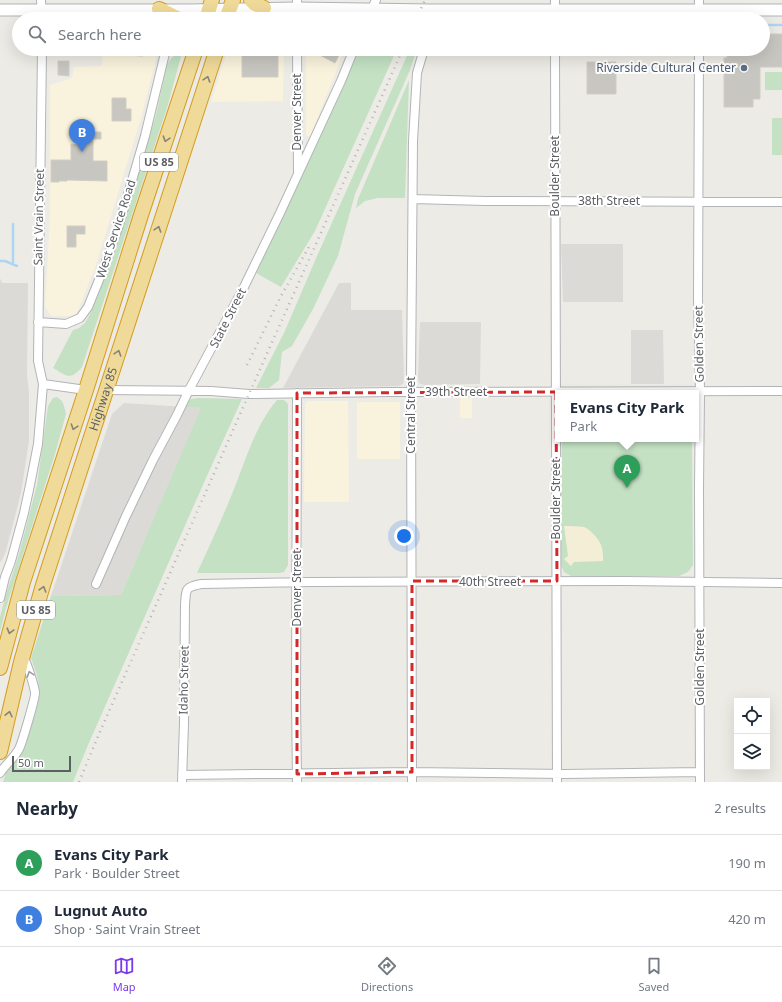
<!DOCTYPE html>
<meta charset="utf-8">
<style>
body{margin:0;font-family:"Noto Sans",sans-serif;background:#f2f2f3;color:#1f2937}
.controls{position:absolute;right:12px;bottom:12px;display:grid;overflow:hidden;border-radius:0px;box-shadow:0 4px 16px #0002}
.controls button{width:36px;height:36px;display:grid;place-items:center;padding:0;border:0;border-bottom:1px solid #e0e1e3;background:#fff;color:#1f2937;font:20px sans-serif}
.scale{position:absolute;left:12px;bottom:10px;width:59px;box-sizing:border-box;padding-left:4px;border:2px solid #5c5f63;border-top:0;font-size:11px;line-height:14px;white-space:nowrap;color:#5c5f63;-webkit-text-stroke:3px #fff;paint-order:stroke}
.you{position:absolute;left:404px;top:536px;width:14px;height:14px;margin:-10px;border:3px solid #fff;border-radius:50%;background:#1a73e8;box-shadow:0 0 0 6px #1a73e833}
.badge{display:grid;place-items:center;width:26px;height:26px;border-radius:50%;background:#7c3aed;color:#fff;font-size:13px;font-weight:700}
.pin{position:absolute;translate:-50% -33px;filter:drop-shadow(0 1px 2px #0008)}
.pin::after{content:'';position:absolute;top:21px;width:14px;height:12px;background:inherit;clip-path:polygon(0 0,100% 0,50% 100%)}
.popup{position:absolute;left:555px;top:390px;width:144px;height:52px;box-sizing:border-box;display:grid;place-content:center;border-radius:0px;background:#fff;filter:drop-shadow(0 1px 3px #0005);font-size:13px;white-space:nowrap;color:#747a83}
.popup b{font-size:15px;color:#1f2937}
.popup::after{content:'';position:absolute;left:50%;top:100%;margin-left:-8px;border:8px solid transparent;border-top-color:#fff}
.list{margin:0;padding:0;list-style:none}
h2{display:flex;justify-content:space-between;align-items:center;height:52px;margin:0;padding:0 16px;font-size:17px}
h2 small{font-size:13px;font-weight:400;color:#747a83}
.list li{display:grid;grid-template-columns:26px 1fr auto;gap:12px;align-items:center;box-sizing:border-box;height:56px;padding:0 16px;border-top:1px solid #e0e1e3}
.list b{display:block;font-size:15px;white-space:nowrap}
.list p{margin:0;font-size:13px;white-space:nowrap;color:#747a83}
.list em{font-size:13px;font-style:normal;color:#747a83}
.icon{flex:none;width:22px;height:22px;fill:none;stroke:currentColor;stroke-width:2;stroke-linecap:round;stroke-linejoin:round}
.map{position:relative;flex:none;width:782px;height:782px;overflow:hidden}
.search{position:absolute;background:#fff;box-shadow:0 4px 16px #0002;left:12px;right:12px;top:12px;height:44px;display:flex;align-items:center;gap:10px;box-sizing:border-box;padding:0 14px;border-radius:22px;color:#747a83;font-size:15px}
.sheet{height:164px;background:#fff}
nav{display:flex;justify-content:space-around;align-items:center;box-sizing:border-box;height:56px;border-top:1px solid #e0e1e3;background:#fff;font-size:11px;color:#747a83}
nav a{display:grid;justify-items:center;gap:2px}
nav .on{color:#7c3aed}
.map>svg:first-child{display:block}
.commercial{fill:#f9f3dd}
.industrial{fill:#dcdad7}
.green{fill:#c4e1c4}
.sand{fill:#f5eed7}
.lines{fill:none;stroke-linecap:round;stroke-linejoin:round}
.stream{stroke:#aed5f4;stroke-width:2.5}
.building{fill:#c8c6c1;stroke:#d1cdc4}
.street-casing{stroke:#b2b4b8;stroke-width:10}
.secondary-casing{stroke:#b1b3b8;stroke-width:13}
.highway-casing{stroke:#d49c1d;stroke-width:16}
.street{stroke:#fff;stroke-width:8}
.secondary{stroke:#fff;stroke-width:11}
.highway{stroke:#efda99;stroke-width:14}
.rail{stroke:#b2b3b3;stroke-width:2.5;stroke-dasharray:1 5;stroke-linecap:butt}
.oneway{stroke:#888473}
.oneway2{stroke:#9d9fa1}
.marked{fill:none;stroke:#d62828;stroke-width:3;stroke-dasharray:8 5;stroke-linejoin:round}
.service-dot{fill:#5c6f8a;stroke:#fff;stroke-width:1.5}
.labels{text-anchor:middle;stroke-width:4;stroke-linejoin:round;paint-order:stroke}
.shield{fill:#fff;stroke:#8d8f92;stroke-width:1}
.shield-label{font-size:11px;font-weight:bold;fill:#5c5f63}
.service-label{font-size:12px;fill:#4e5e75;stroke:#fff;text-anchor:end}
.street-label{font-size:12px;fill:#5c5f63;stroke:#fff}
</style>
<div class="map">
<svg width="782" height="782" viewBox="0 0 782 782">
<rect width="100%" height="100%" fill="#edebe5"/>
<path class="commercial" d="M103,49H155L156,55V59L141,118L96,265L77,313L74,315L69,316H52L50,314L45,307L50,219V85L72,78L74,67L102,66Z
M228,49H284L283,101L211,102Z
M306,49H345L310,137L306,136Z
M460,398H472V418H460Z
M307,401H348L349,502H304L305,404Z
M357,402H400V459H357Z"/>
<path class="industrial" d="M561,244H623V302H563Z
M0,279L1,280L2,283H28L27,375L29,392V441L21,493L6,551L2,560L0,562Z
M339,283H351V310H402L404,379L403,384L399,386L283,388Z
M420,322H481L480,384L424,385L419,383L418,377Z
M631,330H663L664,384H631Z
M124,403L202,408L121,595L51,596L112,414Z"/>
<path class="green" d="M180,49H183L167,108L82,367C70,381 67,376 53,368L73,330L79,328L85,323L92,310L116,245L156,115L167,65C171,56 176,56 180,49Z
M360,49H397L315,231L281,287L256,273Z
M410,49H417L410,70L355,194L338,256L313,309L292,346L282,352L279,380L269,388H256L284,333L317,256Z
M765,72H782V90H765Z
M409,80L405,198H378L365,201L356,208L358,199Z
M773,118H782V155H772V119Z
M57,397L62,401L64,406L66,414L55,454L6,608L0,632V617L6,594L19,554L37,485L48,406L53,398Z
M199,398L242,399L206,478L88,745L73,782H3L6,773L25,748L33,721L40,693L37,675L31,658L51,596L121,595L201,408L184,407L191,399Z
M277,400H284L288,404V565L284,572L279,573H197C209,547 221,521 232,494C245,463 254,427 277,400Z
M562,439H692L693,565L688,572L679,576H571L564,572L560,563Z"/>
<path class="sand" d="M564,526C571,526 577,526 584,527C591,530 598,538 601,545C603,550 603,556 603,561L574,562L571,566L564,559L568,556Z"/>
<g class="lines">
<path class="stream" d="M763,25H782
M13,224V264
M0,261H5L17,266"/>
</g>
<path class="building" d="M763,34H782V67H760V99H753V107H724V58H727V49H763Z
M127,49H144L143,56L127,55Z
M242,49H278V77H242Z
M308,49H342L335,63Z
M58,61H69V76L58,75Z
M587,62H616V94H587Z
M112,98H126V109H131V121H112Z
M80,131H92V132H101V139H93V161H107V181L67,180V181H59V182H51V160H71V144L80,145Z
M67,226H85V234H76V247H67Z"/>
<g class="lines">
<defs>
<path id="street" d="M41,0L42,19
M297,19V0
M367,19L376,0
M430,19L431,10
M555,19V0
M699,19V0
M297,49L298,172
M555,49L557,782
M699,49L698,298L700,391L699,488L700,782
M413,199L485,201L782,202
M38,322L66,324L80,318L88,307L103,270L119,225L145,136L166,49
M43,384L86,390
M106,390L211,391L249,394L390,392H411L782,391
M297,393L296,699L297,782
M96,584L126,516L153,460L177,415L189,390L244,287L280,213L341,81L354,49
M0,598L5,577L11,561L24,513L30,485L38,444L43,384L38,361L42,49
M0,773C6,764 14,758 19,749C22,743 36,696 35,692C33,680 28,668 24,657
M182,775L412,772L564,774L700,772
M182,782L184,723L185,605C186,589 185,587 201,584L310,582L626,581L782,583
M412,782L411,379L413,141L417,73L424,49"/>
<path id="secondary" d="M0,10H189L297,8L431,10H782"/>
<g id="highway">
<path d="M251,0L255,4L264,8"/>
<path d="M159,9L179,19"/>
<path d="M206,19L212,0"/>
<path d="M226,19L233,0"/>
<path d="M0,668L23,582L86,390L141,215L196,49"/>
<path id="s1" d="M0,752L21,662L43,585L217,49"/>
</g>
</defs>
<use href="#street" class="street-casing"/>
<use href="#secondary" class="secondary-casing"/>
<use href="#highway" class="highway-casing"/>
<use href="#street" class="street"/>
<use href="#secondary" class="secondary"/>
<use href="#highway" class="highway"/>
<path class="rail" d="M416,19L425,0
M247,365L281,296L310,245
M79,782L99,734L249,394L403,49"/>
</g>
<defs><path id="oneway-chevron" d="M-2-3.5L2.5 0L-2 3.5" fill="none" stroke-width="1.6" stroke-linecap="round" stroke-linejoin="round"/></defs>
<g class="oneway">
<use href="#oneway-chevron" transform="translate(207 79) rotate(-72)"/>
<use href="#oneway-chevron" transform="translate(166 139) rotate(108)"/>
<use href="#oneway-chevron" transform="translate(158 229) rotate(-72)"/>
<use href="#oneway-chevron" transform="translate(118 353) rotate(-72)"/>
<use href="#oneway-chevron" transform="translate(74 427) rotate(108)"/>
<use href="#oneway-chevron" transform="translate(43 589) rotate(-73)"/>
<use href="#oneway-chevron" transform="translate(10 631) rotate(105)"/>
<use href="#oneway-chevron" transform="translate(9 714) rotate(-77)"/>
</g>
<use class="oneway2" href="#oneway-chevron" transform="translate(30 674) rotate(-108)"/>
<path class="marked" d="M556,392L557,581H412V772L297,774V393Z"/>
<circle class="service-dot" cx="744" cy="68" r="4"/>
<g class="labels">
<g class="shield">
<rect x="140" y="153" width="38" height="18" rx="3"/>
<rect x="17" y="601" width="38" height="18" rx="3"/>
</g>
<g class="shield-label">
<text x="159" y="166">US 85</text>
<text x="36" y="614">US 85</text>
</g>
<g class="service-label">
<text x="736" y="72">Riverside Cultural Center</text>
</g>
<g class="street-label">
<text transform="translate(297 112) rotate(-90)" y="4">Denver Street</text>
<text transform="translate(555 176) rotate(-90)" y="4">Boulder Street</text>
<text x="609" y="205">38th Street</text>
<text transform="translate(39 217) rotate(-89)" y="4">Saint Vrain Street</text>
<text transform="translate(116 229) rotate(-72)" y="4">West Service Road</text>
<text transform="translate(228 318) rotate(-63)" y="4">State Street</text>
<text transform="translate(699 344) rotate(-91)" y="4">Golden Street</text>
<text x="456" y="396">39th Street</text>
<text dy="4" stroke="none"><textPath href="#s1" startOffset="368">Highway 85</textPath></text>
<text transform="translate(411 415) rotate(-90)" y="4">Central Street</text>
<text transform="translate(556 499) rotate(-90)" y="4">Boulder Street</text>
<text x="490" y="586">40th Street</text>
<text transform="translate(297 588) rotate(-90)" y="4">Denver Street</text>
<text transform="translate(700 667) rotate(-90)" y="4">Golden Street</text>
<text transform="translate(184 680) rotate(-89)" y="4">Idaho Street</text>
</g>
</g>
</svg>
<div class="controls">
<button><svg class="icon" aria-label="locate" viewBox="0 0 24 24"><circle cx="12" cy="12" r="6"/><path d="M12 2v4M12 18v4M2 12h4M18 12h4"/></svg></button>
<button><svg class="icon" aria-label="layers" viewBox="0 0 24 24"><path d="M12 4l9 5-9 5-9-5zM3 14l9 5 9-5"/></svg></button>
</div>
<div class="scale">50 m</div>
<div class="you"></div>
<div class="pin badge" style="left:627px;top:488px;background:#2e9e5b">A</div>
<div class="popup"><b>Evans City Park</b>Park</div>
<div class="pin badge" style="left:82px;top:152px;background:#3f7fe0">B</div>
<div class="search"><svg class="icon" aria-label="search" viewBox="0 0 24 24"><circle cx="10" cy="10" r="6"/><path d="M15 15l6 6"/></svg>Search here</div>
</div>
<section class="sheet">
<h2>Nearby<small>2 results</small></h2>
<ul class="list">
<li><span class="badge" style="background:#2e9e5b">A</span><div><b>Evans City Park</b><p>Park · Boulder Street</p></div><em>190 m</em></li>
<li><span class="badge" style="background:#3f7fe0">B</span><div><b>Lugnut Auto</b><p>Shop · Saint Vrain Street</p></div><em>420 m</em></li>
</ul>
</section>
<nav>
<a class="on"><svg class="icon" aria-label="map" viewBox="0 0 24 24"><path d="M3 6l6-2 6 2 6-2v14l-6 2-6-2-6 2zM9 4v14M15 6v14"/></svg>Map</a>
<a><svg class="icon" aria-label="directions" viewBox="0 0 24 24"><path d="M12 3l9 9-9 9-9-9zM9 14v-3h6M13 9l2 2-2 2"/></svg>Directions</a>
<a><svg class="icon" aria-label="saved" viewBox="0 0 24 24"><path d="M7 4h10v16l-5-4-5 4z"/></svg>Saved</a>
</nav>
